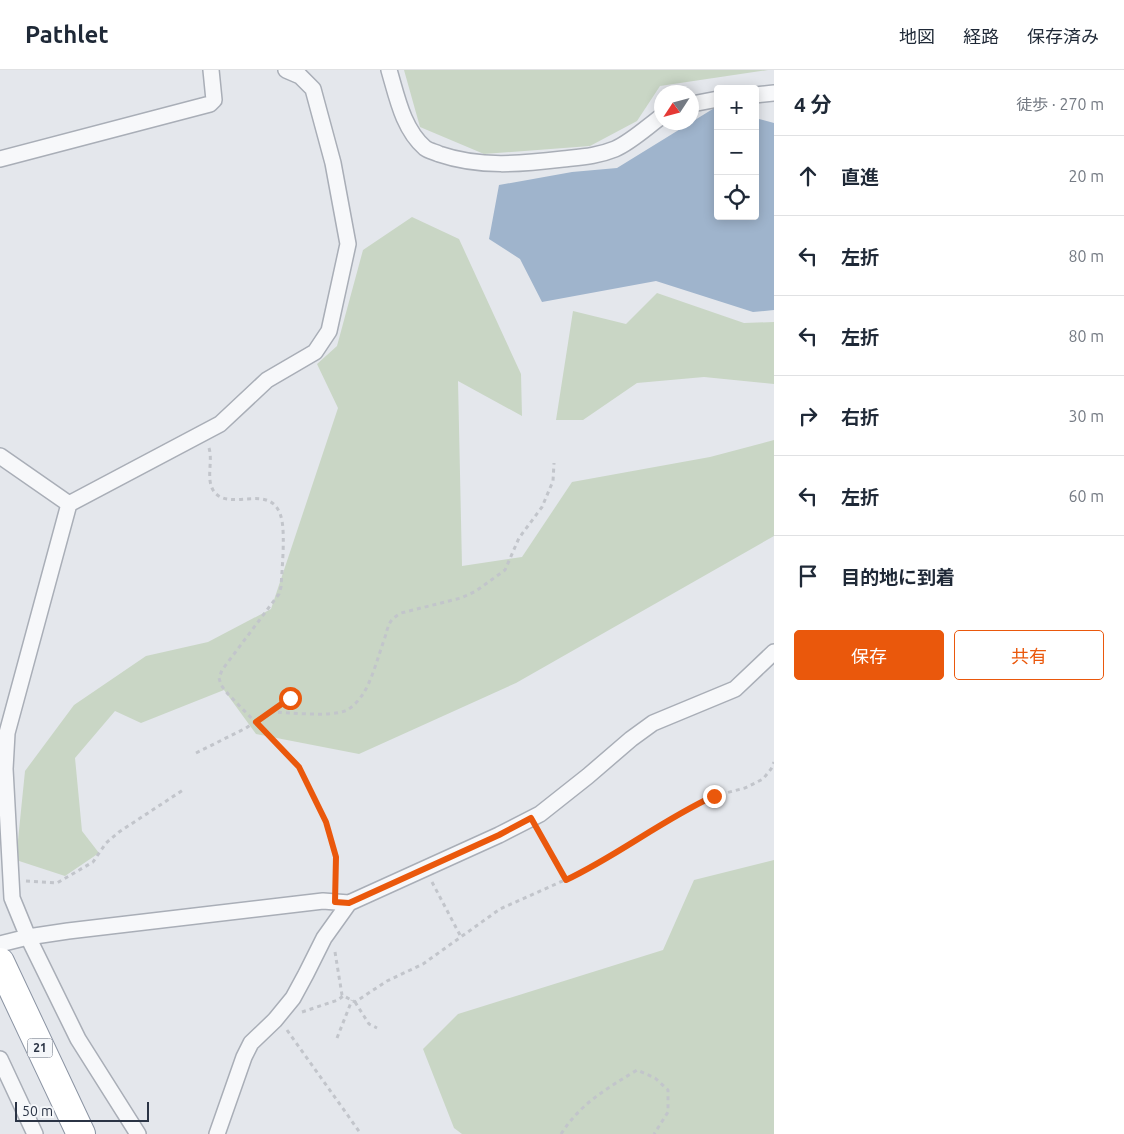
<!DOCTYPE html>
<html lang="ja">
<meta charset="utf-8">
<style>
body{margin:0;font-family:Ubuntu,"Noto Sans JP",sans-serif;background:#f2f2f3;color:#1f2937}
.controls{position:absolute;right:15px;top:15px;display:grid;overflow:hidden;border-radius:5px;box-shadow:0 2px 12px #0003}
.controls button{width:45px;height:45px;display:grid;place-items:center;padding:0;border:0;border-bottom:1px solid #e0e1e3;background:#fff;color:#1f2937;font:25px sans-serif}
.compass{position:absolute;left:654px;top:15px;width:45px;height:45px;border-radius:50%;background:#fff;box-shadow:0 2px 12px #0003;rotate:234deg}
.scale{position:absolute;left:15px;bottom:12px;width:134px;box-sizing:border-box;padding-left:5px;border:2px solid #2b3445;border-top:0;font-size:14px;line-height:18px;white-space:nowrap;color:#2b3445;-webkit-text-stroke:4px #f4f6f9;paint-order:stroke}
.stop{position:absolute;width:15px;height:15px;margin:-11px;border:4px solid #ea580c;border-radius:50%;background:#fff}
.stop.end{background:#ea580c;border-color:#fff;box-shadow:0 1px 5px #0008}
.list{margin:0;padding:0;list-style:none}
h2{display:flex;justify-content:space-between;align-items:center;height:65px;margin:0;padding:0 20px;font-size:21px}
h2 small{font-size:16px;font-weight:400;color:#747a83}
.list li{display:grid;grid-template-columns:32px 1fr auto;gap:15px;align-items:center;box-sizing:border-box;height:80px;padding:0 20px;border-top:1px solid #e0e1e3}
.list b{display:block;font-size:19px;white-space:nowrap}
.list em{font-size:16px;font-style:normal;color:#747a83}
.actions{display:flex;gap:10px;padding:15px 20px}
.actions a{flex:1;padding:11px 0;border:1px solid #ea580c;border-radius:5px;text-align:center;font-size:18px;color:#ea580c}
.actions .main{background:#ea580c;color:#fff}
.icon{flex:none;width:28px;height:28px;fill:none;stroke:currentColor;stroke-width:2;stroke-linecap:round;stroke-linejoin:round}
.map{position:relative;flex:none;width:774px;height:1064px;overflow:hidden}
header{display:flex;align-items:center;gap:30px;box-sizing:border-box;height:70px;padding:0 25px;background:#fff;border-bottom:1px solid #e0e1e3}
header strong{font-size:24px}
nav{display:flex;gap:28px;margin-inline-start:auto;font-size:18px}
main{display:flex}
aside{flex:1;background:#fff}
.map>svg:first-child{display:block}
.green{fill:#c9d6c5}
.water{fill:#9fb4cc}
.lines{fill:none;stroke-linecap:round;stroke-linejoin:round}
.street-casing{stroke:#a9aeb7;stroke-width:18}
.highway-casing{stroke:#8b94a3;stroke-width:30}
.path{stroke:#c2c5cb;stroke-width:3;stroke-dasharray:4 4;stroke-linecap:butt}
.street{stroke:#f7f8fa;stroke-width:15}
.highway{stroke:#fff;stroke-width:28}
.route{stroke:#ea580c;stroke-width:6}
.labels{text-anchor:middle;stroke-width:4;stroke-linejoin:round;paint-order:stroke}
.shield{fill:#f4f6f9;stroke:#676e7b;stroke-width:1}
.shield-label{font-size:12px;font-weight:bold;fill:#2b3445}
</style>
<header>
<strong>Pathlet</strong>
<nav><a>地図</a><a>経路</a><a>保存済み</a></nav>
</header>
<main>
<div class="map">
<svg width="774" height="1064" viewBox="0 0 774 1064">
<rect width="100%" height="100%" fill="#e4e7ec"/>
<path class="green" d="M404,0H768L660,16L637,51L590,76L484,84L420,57Z
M412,147L459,169L521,304L522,346L458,311L462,496L522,487L572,412L710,387L774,370V466L516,613L359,684L256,664L224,620L141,653L115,641L75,688L82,761L99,783L65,806L16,790L25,701L74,635L146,586L208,572L271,539L338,338L317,294L337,276L363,180Z
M657,223L744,253L774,252V314L704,307L637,313L583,350H556L573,241L626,254Z
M774,790V1064H462L454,1058L423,979L458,944L663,880L694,810Z"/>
<path class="water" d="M716,37H718V146H755V48L774,53V240L753,242L656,211L542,232L520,189L489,169L499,115L572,102L617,98Z"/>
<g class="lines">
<defs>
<path id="street" d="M389,0C397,27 403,59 425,78C429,81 435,82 439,84C480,98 521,94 563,89C581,87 598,86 615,79C631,72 647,57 662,46
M755,25L774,23
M692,34L718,29
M0,89L210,34L214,30L211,0
M0,386L69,434
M0,874L28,867L68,861L323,831L349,833L499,765L540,744L588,706L631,669L653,653L735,619L774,582
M0,989L35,1064
M138,1064L78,969L28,867L12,828L5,699L7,663L69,434L220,354L267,310L315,282L329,261L348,174L333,93L313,19L300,6L286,0
M217,1064L244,987L251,973L275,950L293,928L306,904L324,868L349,833"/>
<path id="highway" d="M0,892L81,1064"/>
</defs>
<use href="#street" class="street-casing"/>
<use href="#highway" class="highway-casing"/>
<path class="path" d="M209,378C213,391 206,408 213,420C228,445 274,408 282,451C285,468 282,499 281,517L279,524L222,600L219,608L221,615L228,624L299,697L326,752L336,787L335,816
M270,642C289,642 331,648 347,640C353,637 359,630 363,624C372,610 378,587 384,570C389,556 387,551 401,543L461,528L476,521L505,500L519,468L542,437L553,411L554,393
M196,683L246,658L290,628
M539,763L566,810
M26,811L57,813L93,792L106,773L119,762L183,720
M432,812L461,867
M335,882L342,925L355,932L387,911L423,894L500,839L585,801L651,760L701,732L714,726L745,718L763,709L771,699L774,692
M355,932L369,954L377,958
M302,942L338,930L343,926
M287,960L361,1064
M337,968L352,930
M561,1064C581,1033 606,1019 637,1000L655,1008L668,1020V1042L654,1064"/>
<use href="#street" class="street"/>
<use href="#highway" class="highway"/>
</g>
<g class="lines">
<path class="route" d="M290,628L256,652L299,697L326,752L336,787L335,832L349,833L499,765L531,748L566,810C617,786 662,750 714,726"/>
</g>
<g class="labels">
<rect class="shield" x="27.5" y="968.5" width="25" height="19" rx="4"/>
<g class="shield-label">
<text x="40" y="982">21</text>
</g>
</g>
</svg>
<div class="controls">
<button>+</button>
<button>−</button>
<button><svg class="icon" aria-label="locate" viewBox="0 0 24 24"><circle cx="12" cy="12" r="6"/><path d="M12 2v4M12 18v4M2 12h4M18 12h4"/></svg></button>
</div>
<svg class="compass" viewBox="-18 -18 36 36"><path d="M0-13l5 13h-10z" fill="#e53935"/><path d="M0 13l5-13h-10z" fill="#747a83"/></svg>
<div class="scale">50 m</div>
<div class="stop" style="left:290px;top:628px"></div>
<div class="stop end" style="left:714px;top:726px"></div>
</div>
<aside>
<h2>4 分<small>徒歩 · 270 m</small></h2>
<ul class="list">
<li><svg class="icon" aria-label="ahead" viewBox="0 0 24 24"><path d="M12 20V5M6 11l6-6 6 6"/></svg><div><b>直進</b></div><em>20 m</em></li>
<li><svg class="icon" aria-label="left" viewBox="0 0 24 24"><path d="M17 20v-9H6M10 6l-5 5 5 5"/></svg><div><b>左折</b></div><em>80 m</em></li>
<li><svg class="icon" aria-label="left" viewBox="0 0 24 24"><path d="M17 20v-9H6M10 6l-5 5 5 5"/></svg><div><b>左折</b></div><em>80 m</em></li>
<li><svg class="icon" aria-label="right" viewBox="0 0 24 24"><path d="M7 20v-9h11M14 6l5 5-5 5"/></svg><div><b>右折</b></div><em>30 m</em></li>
<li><svg class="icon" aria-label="left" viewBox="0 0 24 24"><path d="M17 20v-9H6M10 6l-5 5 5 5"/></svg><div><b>左折</b></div><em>60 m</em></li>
<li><svg class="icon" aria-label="arrive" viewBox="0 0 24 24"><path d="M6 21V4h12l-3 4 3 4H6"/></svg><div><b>目的地に到着</b></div></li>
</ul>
<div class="actions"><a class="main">保存</a><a>共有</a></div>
</aside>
</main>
